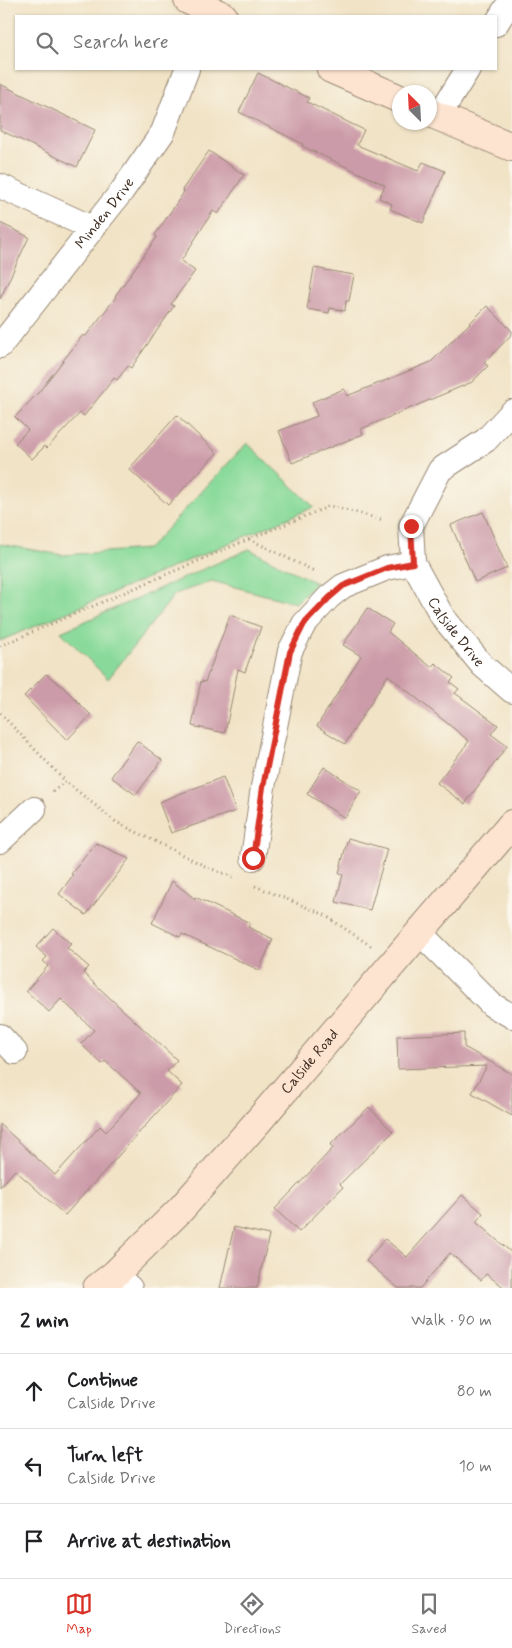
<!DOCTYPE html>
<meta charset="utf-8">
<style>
body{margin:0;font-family:Mynerve,sans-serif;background:#f2f2f2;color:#202124}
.compass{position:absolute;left:392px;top:85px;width:45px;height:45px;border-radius:50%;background:#fff;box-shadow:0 1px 4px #0004;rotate:336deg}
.stop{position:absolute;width:15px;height:15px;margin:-11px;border:4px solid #d93025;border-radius:50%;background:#fff}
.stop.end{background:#d93025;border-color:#fff;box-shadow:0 1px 5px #0008}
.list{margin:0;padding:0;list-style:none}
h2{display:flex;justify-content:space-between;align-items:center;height:65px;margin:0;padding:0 20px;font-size:21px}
h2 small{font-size:16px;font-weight:400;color:#757577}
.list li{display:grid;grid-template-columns:32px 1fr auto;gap:15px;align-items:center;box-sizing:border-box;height:75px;padding:0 20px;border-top:1px solid #e0e0e0}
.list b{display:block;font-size:19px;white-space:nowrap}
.list p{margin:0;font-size:16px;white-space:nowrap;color:#757577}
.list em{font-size:16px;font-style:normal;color:#757577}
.icon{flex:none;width:28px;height:28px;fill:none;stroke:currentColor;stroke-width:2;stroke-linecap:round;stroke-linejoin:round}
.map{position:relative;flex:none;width:512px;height:1288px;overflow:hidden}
.search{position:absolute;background:#fff;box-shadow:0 1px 4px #0004;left:15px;right:15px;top:15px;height:55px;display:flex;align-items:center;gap:12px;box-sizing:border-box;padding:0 18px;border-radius:0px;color:#757577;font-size:19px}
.sheet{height:290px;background:#fff}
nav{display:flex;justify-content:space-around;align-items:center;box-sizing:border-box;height:70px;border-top:1px solid #e0e0e0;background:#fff;font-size:14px;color:#757577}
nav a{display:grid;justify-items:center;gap:2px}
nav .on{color:#d93025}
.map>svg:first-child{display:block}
.green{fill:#89da9a;stroke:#62825c}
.building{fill:#cc9ba9}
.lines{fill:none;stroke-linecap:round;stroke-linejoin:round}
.street-casing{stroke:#968672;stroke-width:26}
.secondary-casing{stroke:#968672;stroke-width:30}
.path{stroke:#968672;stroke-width:3;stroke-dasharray:1 4;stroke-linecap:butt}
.street{stroke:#fff;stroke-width:24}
.secondary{stroke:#fde4d0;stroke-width:28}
.route{stroke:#d93025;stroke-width:6}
.labels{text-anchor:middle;stroke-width:5;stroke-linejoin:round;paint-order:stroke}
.street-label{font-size:15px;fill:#3b2a1e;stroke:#fbf7ec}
</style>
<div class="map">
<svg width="512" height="1288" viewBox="0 0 512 1288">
<rect width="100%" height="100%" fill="#fbf7ec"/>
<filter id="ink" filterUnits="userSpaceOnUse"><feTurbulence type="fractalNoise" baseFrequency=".02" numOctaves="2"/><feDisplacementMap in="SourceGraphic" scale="10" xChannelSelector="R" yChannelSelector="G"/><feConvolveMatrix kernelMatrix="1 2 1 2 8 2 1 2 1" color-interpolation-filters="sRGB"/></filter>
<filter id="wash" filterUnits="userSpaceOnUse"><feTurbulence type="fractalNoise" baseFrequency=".0096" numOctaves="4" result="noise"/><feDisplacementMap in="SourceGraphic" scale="20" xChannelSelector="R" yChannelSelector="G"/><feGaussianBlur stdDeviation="1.12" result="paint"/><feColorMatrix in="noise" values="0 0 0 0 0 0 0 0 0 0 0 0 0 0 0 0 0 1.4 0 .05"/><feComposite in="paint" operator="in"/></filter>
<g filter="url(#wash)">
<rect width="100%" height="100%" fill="#f1e3c6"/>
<path class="green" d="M247,443L314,507L0,641V544L62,555L148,549Z
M249,549L316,583L296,603L212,581L175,594L108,679L61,632Z"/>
<g id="blocks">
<path class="building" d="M258,73L309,98L307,102L364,130L357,145L418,171L423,162L445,171L423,223L390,209L392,204L379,198L385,185L302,146L303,144L239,112Z
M0,84L95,130L77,167L0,130Z
M209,151L244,175L218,214L213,211L181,261L195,271L171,304L174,306L131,368L128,366L117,380L114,378L84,416L80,413L47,448L45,446L32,459L15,443L28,430L15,417L38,393L83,335L85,337L116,297L115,296L157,237L155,235L184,192L182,190Z
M0,223L29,237L0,299Z
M314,268L354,275L349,301H346L345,311L330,308L329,313L307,309Z
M487,306L512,331V334L484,363L488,366L472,382L361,429L363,434L292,463L279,431L317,416L312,402L344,389L347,396L431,362Z
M177,415L217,453L168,505L129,469Z
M483,512L507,568L475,582L451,525Z
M367,608L393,624L388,632L431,667L435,663L454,678L450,682L459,689L455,693L498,725L491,734L507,746L465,804L437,783L469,741L388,675L345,744L317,726L361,656L343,645Z
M230,615L261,627L245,672L238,669L225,733L192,726L201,681L205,682Z
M46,674L63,687L91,715L67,740L24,696Z
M137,741L162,760L136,795L111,777Z
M324,767L361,791L345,818L307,794Z
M223,777L236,811L171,833L159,802Z
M348,838L387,849L370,910L336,902L343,874L339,873Z
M96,843L129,859L86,915L59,894L73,875L71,874Z
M172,881L195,899V897L250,923L248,927L273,939L259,970L182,934L180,937L152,923Z
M53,928L71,944L67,948L89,967L83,973L177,1060L167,1071L182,1085L65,1215L15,1170L0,1187V1124L55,1175L100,1126L106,1132L141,1093L105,1061L102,1064L81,1044L94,1030L61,999L49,1012L26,991L48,966L43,961L47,957L36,947Z
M464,1033V1047L512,1074V1116L472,1093L487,1066L398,1069L397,1036Z
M369,1107L393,1132L340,1184L343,1187L299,1232L275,1209L333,1148L330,1145Z
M462,1195L483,1213L476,1222L512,1253V1288H505L486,1274L481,1280L450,1253L420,1288H398L366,1261L385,1239L407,1257Z
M234,1227L269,1235L257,1288H220Z"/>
</g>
</g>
<g filter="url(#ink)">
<use href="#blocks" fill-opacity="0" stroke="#968672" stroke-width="1"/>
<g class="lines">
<defs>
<g id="street">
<path d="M496,24L511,0"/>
<path d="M438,117L468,69"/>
<path d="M0,186L92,228"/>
<path id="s1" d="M0,346L122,191L163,132L187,69"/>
<path d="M413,563L411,526L440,470L486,440L512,412"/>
<path d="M0,841L34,809"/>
<path id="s2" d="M253,858L263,787L290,651L304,624L329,597L343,586L387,568L413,563L442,616L482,665L512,691"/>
<path d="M419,932L492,1005L512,1016"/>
<path d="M0,1036L15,1052"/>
<path d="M115,1274L130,1288"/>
</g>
<g id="secondary">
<path d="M188,0L223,16"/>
<path d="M331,69L400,99"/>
<path d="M430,113L512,147"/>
<path id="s3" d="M97,1288L115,1274L181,1209L260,1119L512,824"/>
</g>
</defs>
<use href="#street" class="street-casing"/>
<use href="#secondary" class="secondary-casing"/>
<path class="path" d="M249,539L316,572
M0,646L249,539L330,506L384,520
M0,713L65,781
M53,792L65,781L116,822L207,867L233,877
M255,886L323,914L371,946"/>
<use href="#street" class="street"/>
<use href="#secondary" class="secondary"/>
</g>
</g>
<g class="lines" filter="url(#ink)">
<path class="route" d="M253,858L263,787L290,652L304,624L329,598L343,586L387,568L413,563L411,526"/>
</g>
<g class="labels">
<g class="street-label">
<text dy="5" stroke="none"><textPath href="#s1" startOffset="169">Minden Drive</textPath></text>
<text dy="5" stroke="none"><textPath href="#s2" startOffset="451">Calside Drive</textPath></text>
<text dy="5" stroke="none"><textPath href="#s3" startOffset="311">Calside Road</textPath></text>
</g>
</g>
</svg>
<svg class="compass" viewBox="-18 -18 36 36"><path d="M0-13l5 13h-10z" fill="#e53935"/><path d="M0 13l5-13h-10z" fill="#757577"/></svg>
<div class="stop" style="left:253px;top:858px"></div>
<div class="stop end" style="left:411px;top:526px"></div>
<div class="search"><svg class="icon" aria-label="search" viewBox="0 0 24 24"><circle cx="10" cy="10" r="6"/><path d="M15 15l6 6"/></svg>Search here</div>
</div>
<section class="sheet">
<h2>2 min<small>Walk · 90 m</small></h2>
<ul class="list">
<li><svg class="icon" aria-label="ahead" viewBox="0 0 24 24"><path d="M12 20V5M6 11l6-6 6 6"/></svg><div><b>Continue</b><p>Calside Drive</p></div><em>80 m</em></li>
<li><svg class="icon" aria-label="left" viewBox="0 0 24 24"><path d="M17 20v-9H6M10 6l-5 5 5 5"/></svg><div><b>Turn left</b><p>Calside Drive</p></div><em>10 m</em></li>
<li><svg class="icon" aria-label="arrive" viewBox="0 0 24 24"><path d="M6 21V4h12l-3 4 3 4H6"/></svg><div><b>Arrive at destination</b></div></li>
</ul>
</section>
<nav>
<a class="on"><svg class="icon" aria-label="map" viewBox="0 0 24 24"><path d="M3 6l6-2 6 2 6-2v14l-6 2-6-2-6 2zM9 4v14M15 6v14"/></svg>Map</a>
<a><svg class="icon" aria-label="directions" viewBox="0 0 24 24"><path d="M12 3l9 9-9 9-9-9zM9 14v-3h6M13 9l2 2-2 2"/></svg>Directions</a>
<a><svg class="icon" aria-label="saved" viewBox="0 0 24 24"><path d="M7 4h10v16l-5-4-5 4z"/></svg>Saved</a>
</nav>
